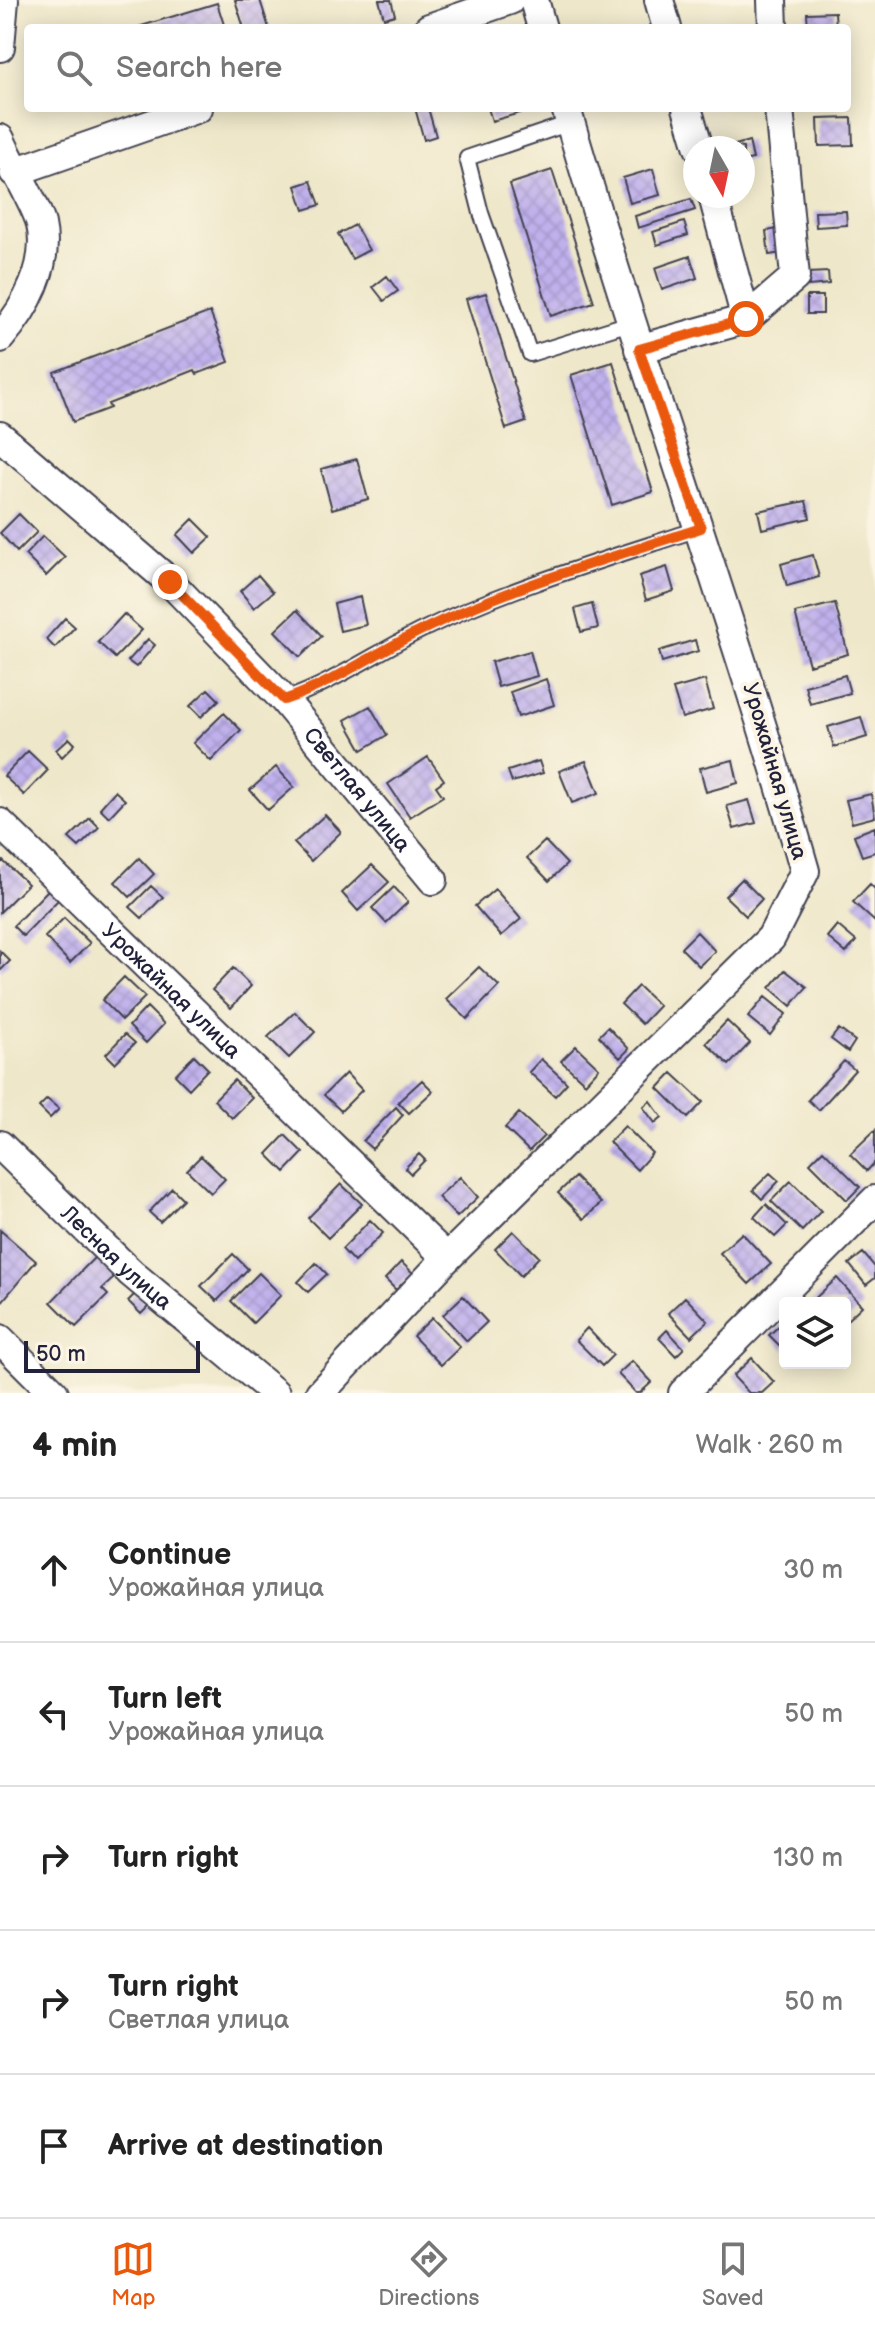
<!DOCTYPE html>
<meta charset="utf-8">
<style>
body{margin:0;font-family:"Balsamiq Sans",sans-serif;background:#f6f6f6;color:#222}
.controls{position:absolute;right:24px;bottom:24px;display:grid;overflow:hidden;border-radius:8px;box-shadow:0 4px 20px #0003}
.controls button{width:72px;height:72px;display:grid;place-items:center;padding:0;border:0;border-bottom:2px solid #e0e0e0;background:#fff;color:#222;font:40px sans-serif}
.compass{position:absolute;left:683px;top:136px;width:72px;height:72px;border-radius:50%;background:#fff;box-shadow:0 4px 20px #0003;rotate:171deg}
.scale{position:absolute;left:24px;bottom:20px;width:176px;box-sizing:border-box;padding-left:8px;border:4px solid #22223b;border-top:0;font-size:22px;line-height:28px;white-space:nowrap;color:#22223b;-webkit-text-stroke:6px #fcf5e5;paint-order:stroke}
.stop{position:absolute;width:24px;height:24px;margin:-18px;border:6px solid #ea580c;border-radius:50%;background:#fff}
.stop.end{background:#ea580c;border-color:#fff;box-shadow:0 2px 8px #0008}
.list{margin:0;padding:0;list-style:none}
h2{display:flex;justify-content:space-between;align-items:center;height:104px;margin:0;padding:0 32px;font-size:34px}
h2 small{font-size:26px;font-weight:400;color:#767676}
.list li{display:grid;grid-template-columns:52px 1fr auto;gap:24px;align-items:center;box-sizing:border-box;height:144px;padding:0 32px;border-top:2px solid #e0e0e0}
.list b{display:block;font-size:30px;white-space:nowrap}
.list p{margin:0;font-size:26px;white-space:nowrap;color:#767676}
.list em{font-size:26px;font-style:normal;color:#767676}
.icon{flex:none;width:44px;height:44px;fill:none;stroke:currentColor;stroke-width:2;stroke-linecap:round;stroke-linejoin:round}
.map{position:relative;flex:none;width:875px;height:1393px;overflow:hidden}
.search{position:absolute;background:#fff;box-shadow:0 4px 20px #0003;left:24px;right:24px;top:24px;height:88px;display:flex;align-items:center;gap:20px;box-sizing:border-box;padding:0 28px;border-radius:8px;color:#767676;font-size:30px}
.sheet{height:824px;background:#fff}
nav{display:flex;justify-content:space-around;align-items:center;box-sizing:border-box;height:112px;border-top:2px solid #e0e0e0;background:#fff;font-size:22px;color:#767676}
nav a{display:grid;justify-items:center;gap:4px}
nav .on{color:#ea580c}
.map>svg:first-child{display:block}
.building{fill:url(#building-cross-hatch)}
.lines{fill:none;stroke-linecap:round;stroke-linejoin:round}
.lane-casing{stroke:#414050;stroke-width:18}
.street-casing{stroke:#414050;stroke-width:32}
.lane{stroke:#fff;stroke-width:14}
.street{stroke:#fff;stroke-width:28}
.route{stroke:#ea580c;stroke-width:10}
.labels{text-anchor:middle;stroke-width:8;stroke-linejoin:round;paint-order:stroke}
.street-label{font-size:22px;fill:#22223b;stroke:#fcf5e5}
</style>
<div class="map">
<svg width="875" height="1393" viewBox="0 0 875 1393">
<defs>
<pattern id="building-cross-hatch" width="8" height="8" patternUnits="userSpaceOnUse" patternTransform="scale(2)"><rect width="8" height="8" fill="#c0b1ec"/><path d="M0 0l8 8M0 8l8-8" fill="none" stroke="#a598cb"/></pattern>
</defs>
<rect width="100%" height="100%" fill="#fcf5e5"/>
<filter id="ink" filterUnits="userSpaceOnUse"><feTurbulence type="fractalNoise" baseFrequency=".0125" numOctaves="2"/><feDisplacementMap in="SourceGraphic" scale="16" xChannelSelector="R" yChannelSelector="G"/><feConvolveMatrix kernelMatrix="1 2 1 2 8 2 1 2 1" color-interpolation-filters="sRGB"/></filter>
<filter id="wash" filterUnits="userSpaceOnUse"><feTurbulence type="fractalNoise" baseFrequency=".006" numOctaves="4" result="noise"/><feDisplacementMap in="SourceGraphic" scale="32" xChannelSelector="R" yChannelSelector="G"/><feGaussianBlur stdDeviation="1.8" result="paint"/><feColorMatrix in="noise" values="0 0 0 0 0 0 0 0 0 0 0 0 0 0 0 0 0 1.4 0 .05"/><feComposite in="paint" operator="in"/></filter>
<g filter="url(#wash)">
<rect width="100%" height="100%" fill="#eee7c9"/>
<g id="blocks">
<path class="building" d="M235,0H260L269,28H244Z
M379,0H391L395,15L384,18Z
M217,3L225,28H138V27Z
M835,12L836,28H808L807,13Z
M415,108H428L436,136L424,140Z
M488,108H534V109L492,121Z
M852,118L853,145L819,146L818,119Z
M749,141L753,159L743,161V148L732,146Z
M653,169L660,195L630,203L623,178Z
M552,170L594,302L551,316L510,184Z
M311,181L320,205L304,210L296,186Z
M691,199L695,210L638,228L635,216Z
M846,211L847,225L816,227L815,212Z
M684,222L688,235L657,245L653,232Z
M355,225L369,250L352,259L338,234Z
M778,229L782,253L769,255L766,231Z
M690,256L697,278L662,290L655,268Z
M828,272L829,284L809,286L808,273Z
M387,276L398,291L384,301L373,287Z
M486,293L526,422L506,429L466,299Z
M807,296H823V314H807Z
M210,312L229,362L197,374L195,370L108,404L110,408L73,422L54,372Z
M613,362L653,492L612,505L571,375Z
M357,459L368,499L332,509L321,469Z
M806,501L810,518L762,529L758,511Z
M19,514L37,532L17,552L0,533Z
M193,519L211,537L194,553L177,535Z
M43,536L65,557L46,576L25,555Z
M813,555L819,577L787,586L781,564Z
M667,567L674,591L646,600L639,576Z
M258,575L273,592L254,608L240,591Z
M360,597L366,625L340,631L334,604Z
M835,603L848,654L809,665L795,613Z
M592,604L598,628L581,632L575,609Z
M297,610L322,636L300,657L275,631Z
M124,614L142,630L115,658L98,642Z
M65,618L75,627L55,648L46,639Z
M148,639L155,645L136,667L128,661Z
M695,640L698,651L662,662L659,651Z
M530,651L537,676L498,687L491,662Z
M845,675L850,693L810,704L805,686Z
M546,679L554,705L518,717L510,692Z
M705,680L713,709L682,718L673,689Z
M208,689L219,700L201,717L190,706Z
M370,706L387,735L362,750L345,720Z
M224,713L241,730L211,761L193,743Z
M861,717L867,737L834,747L828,727Z
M69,738L75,744L62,757L56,750Z
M28,751L48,770L24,795L4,776Z
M428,757L444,780L436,786L443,796L410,817L388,784Z
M733,760L738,783L706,792L700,768Z
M539,761L543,773L512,782L508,771Z
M586,761L599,793L572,803L559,771Z
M276,767L294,787L268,810L250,790Z
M115,791L125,800L109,817L100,808Z
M871,794L875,817L852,823L846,800Z
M749,800L756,823L734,829L727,806Z
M325,815L341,832L311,861L294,843Z
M90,818L99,827L79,847L69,838Z
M875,827V852L862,856L854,835Z
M545,841L567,864L549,881L527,858Z
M139,858L154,874L130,897L115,882Z
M3,861L28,884L0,912V864Z
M372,865L389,882L358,911L342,893Z
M742,879L762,899L746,916L725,896Z
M870,884L875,889V922L853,902Z
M151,886L163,897L142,918L130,907Z
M394,887L408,902L386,923L372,908Z
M495,889L521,919L501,936L475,906Z
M48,890L58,900L23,936L13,926Z
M64,918L90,943L70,963L45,937Z
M837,925L856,941L846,953L827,937Z
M697,932L715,951L699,966L681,948Z
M0,951L10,961L0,971Z
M479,967L499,986L467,1019L446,999Z
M233,968L251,986L231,1008L212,990Z
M785,970L807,987L791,1006L770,988Z
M124,977L145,997L122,1020L102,1000Z
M638,986L659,1006L642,1024L621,1004Z
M765,997L786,1014L770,1035L748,1017Z
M147,1007L164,1024L146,1043L129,1026Z
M295,1012L315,1032L289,1058L268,1037Z
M727,1021L750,1043L729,1065L706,1043Z
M608,1027L629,1049L620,1058L599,1036Z
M839,1029L855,1041L848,1052L831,1039Z
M125,1034L135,1043L115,1063L106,1054Z
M576,1046L599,1068L585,1083L561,1061Z
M194,1055L208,1069L189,1089L175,1075Z
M541,1059L567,1083L555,1096L529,1072Z
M844,1061L855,1070L819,1110L808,1100Z
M346,1073L362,1090L341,1111L324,1095Z
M672,1073L703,1102L688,1118L658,1088Z
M234,1080L252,1098L232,1118L214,1100Z
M422,1080L433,1091L409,1113L398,1102Z
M47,1099L59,1109L50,1118L39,1107Z
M650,1101L662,1117L655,1123L643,1107Z
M396,1107L403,1115L372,1149L363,1141Z
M519,1113L544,1136L529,1151L505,1128Z
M625,1126L652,1153L637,1170L609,1142Z
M875,1130V1162L867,1171L850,1154Z
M285,1135L303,1153L285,1172L267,1154Z
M823,1150L860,1187L847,1200L810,1163Z
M419,1154L425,1160L411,1174L405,1168Z
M201,1156L225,1179L211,1193L187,1170Z
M770,1173L779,1181L762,1199L753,1190Z
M460,1177L478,1197L457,1217L438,1197Z
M575,1177L601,1203L584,1219L558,1193Z
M791,1181L821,1211L802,1231L771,1201Z
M341,1184L362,1204L328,1238L308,1218Z
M172,1188L183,1199L160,1222L149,1212Z
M766,1204L787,1225L775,1237L754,1217Z
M370,1220L383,1233L354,1262L342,1249Z
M0,1230L36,1261L0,1304Z
M513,1231L539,1257L521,1276L495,1249Z
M742,1233L771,1264L749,1284L720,1253Z
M863,1253L875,1267V1278L866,1285L849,1264Z
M233,1254L248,1269L217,1301L201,1286Z
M95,1257L115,1277L102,1289L108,1295L76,1327L51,1302Z
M401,1262L413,1273L396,1290L385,1279Z
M316,1263L327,1274L308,1292L298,1282Z
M259,1273L281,1295L253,1323L231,1301Z
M837,1278L862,1306L845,1322V1303H810Z
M136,1293L149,1306L141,1314L128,1301Z
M463,1296L487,1322L467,1341L443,1315Z
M685,1297L708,1321L691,1337L668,1313Z
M432,1318L460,1347L441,1365L413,1336Z
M780,1325L785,1330V1351L769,1335Z
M587,1328L613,1355L602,1366L576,1340Z
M667,1330L684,1348L676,1356L659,1338Z
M752,1358L774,1382L762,1393H749L733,1376Z
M632,1361L652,1382L640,1393H636L618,1374Z"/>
</g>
</g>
<g filter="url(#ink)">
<use href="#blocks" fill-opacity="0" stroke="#414050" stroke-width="2"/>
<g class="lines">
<defs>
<path id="lane" d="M570,123L467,158L481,213L530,354L630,323
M284,700C333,683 374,654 420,631C510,587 607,559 701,528"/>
<g id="street">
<path d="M534,0L542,28"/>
<path d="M659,0L667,28"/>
<path d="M772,0L773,28"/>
<path d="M429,28L510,0"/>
<path d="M0,47L4,0"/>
<path d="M687,108L699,148"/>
<path d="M0,139C10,163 35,202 41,224C50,265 26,308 0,338"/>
<path d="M14,172L198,108"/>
<path d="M746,319L795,277L779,108"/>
<path d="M639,349L746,319L713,196"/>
<path id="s1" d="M0,436L170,582L284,700L433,880"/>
<path id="s2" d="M0,823L447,1258"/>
<path id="s3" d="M0,1145L131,1273L275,1393"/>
<path d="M0,1339L54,1393"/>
<path d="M320,1393L447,1258L771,938L805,871C732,615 640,364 566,108"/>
<path d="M683,1393L875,1200"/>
</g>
</defs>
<use href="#lane" class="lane-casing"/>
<use href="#street" class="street-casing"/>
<use href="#lane" class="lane"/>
<use href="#street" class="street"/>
</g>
</g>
<g class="lines" filter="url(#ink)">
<path class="route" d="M170,582L284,700C333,683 374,654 420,631C509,587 607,559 701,528L639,349L746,319"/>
</g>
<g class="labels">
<g class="street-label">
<text transform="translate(776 771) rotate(74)" y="8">Урожайная улица</text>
<text dy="8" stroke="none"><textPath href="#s1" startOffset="504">Светлая улица</textPath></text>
<text dy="8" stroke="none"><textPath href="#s2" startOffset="240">Урожайная улица</textPath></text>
<text dy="8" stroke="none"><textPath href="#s3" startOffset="162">Лесная улица</textPath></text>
</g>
</g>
</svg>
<div class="controls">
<button><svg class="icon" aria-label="layers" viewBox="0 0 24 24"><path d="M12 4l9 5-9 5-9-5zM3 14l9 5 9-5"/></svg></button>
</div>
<svg class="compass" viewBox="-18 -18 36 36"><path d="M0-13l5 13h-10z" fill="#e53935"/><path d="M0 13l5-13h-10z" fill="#767676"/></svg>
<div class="scale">50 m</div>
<div class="stop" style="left:746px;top:319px"></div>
<div class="stop end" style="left:170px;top:582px"></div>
<div class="search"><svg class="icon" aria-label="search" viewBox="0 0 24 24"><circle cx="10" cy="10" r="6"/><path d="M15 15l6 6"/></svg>Search here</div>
</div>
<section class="sheet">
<h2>4 min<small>Walk · 260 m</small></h2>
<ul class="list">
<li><svg class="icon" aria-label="ahead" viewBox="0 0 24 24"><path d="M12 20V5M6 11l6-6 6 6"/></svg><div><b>Continue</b><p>Урожайная улица</p></div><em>30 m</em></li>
<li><svg class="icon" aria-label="left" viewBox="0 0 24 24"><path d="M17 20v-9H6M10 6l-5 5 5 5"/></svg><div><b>Turn left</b><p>Урожайная улица</p></div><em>50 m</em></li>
<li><svg class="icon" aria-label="right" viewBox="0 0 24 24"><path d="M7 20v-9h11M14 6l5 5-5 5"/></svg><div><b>Turn right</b></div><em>130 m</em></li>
<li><svg class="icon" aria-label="right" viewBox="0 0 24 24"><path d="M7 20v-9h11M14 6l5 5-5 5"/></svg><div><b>Turn right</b><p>Светлая улица</p></div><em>50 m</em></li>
<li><svg class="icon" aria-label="arrive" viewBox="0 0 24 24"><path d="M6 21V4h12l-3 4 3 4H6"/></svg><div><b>Arrive at destination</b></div></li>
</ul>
</section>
<nav>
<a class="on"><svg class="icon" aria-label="map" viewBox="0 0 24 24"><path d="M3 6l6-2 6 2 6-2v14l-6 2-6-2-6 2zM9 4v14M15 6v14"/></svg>Map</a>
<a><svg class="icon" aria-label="directions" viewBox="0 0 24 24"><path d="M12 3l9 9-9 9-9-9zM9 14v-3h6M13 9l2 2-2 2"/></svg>Directions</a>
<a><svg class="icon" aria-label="saved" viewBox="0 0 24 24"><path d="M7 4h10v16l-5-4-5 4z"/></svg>Saved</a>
</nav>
